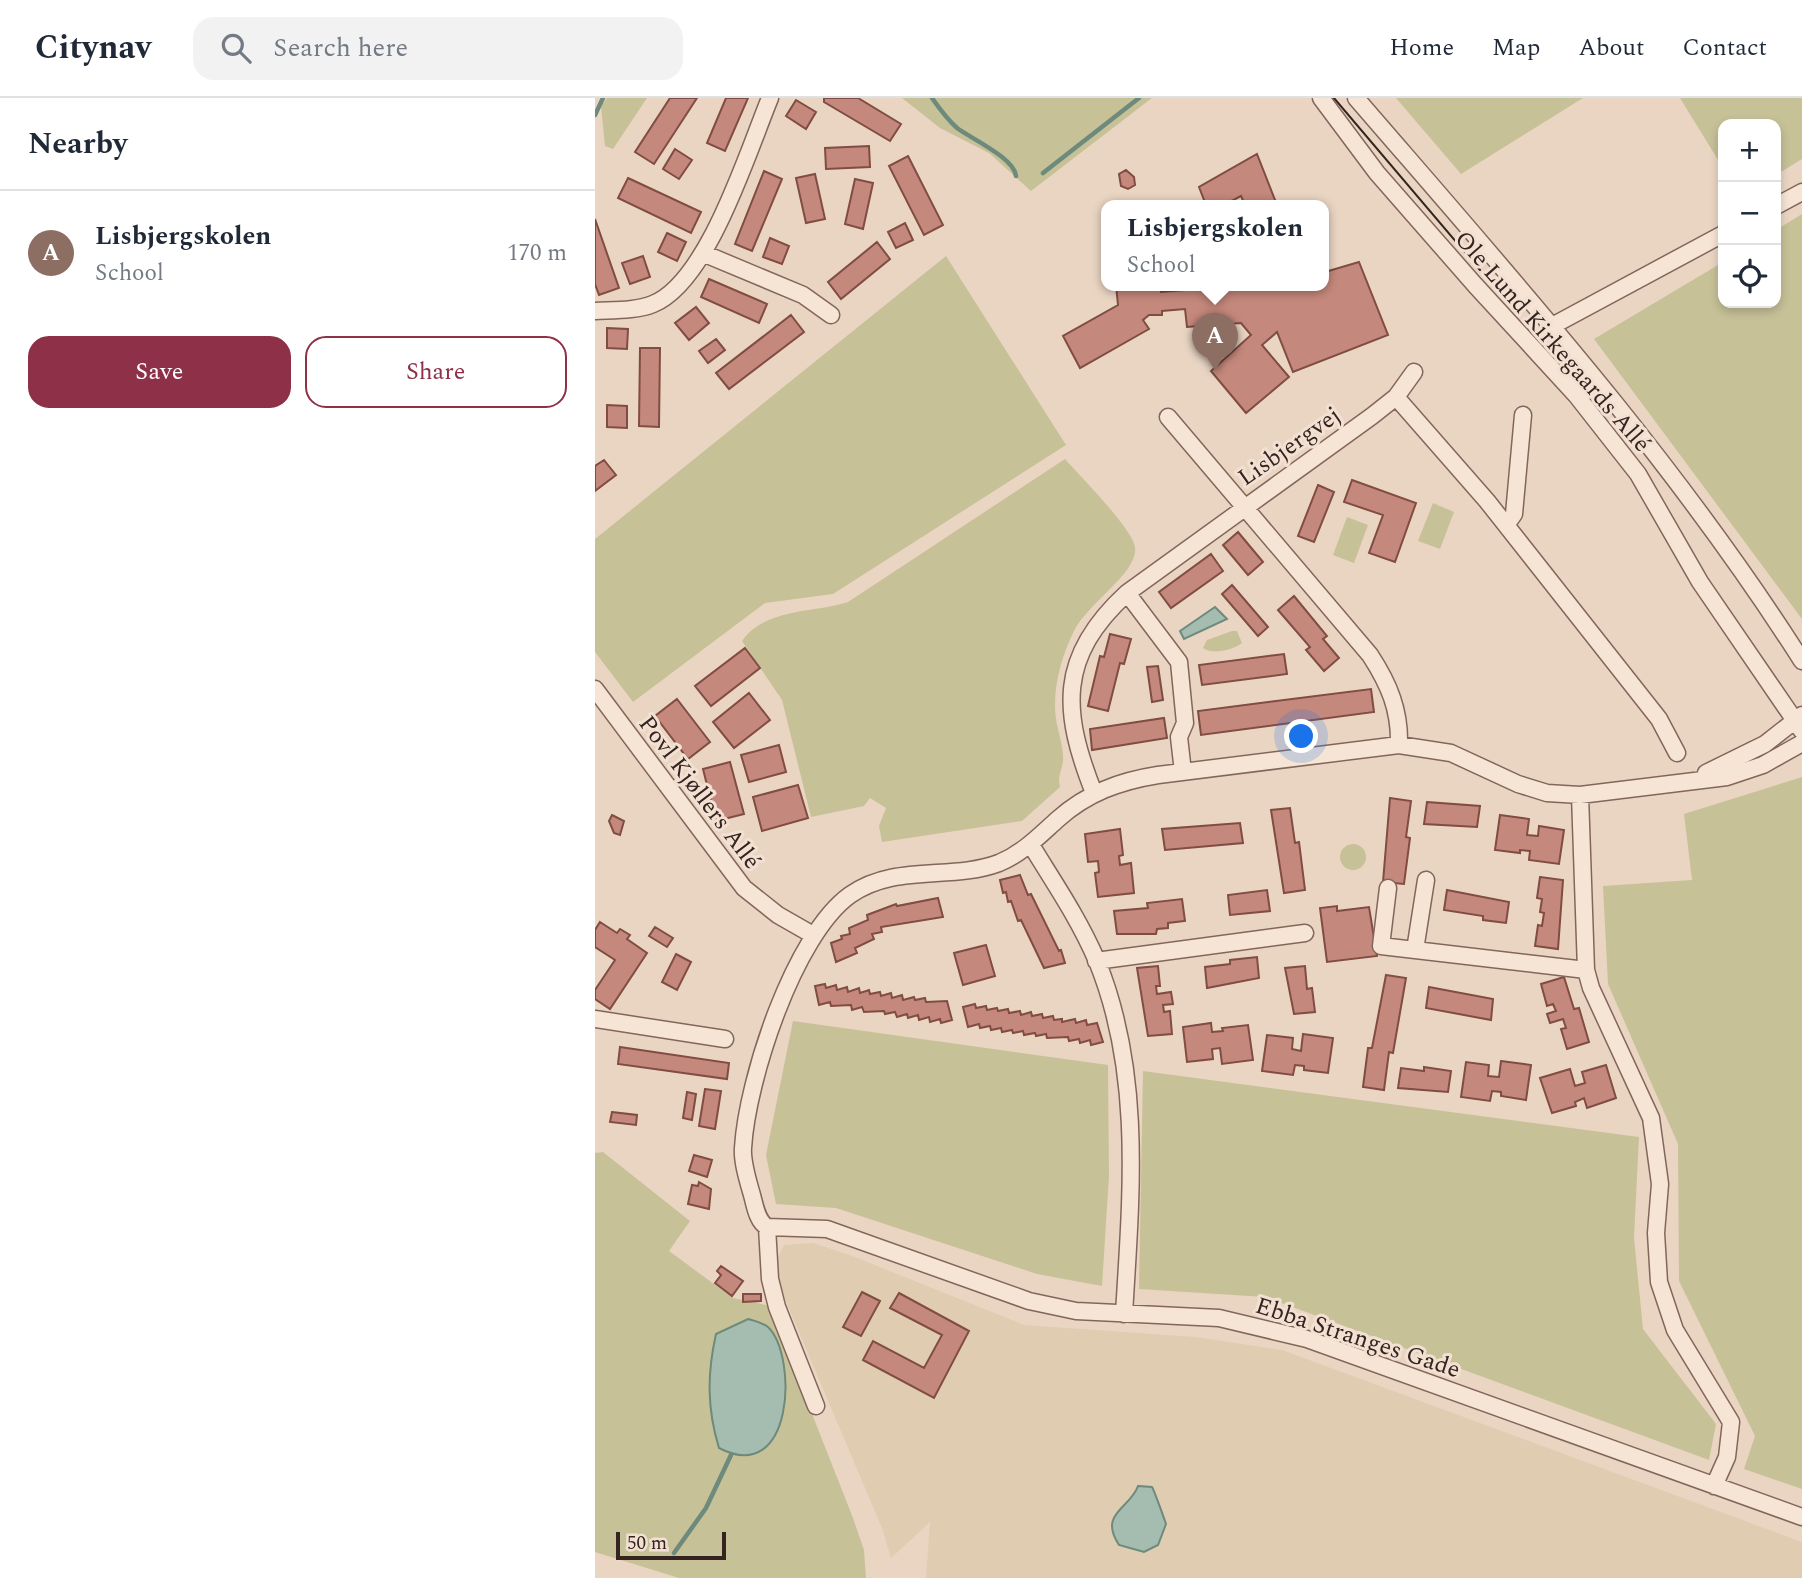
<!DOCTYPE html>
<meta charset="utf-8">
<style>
body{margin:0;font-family:Spectral,serif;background:#f2f2f3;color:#1f2937}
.controls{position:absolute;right:21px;top:21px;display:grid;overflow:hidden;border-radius:14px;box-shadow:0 4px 10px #0003}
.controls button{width:63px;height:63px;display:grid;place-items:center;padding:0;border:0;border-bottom:2px solid #e0e1e3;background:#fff;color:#1f2937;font:35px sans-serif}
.scale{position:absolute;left:21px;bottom:18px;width:110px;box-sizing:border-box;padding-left:7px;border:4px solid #34231e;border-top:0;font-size:19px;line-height:24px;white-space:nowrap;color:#34231e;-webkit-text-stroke:5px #f2e1d2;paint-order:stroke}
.you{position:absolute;left:707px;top:639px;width:24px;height:24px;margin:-18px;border:5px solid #fff;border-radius:50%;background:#1a73e8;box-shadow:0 0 0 10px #1a73e833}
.badge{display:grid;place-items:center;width:46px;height:46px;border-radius:50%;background:#8d3048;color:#fff;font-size:23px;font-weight:700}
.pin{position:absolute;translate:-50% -58px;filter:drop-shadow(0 2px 4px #0008)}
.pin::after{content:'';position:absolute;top:37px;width:24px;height:21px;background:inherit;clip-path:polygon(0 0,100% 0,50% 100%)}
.popup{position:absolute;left:506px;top:102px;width:228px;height:91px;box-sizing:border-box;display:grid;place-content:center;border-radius:14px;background:#fff;filter:drop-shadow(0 2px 5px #0005);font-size:23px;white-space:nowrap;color:#747a83}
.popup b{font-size:26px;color:#1f2937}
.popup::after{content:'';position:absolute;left:50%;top:100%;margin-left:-14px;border:14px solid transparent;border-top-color:#fff}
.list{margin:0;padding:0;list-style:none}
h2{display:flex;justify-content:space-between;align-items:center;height:91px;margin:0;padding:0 28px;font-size:30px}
h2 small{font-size:23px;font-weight:400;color:#747a83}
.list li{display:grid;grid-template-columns:46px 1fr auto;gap:21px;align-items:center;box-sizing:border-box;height:126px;padding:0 28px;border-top:2px solid #e0e1e3}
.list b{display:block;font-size:26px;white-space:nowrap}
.list p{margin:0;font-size:23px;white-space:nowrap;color:#747a83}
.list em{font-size:23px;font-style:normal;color:#747a83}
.actions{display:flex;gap:14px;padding:21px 28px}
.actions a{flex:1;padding:16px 0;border:2px solid #8d3048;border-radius:21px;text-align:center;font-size:24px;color:#8d3048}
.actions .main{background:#8d3048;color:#fff}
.icon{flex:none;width:38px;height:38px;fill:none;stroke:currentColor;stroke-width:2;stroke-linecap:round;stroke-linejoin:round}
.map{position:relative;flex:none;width:1207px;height:1480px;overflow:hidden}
header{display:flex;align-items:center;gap:42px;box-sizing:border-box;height:98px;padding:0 35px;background:#fff;border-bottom:2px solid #e0e1e3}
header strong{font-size:33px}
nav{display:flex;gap:38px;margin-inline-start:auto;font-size:24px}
.search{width:490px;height:63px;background:#f2f2f3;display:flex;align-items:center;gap:18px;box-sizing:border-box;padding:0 24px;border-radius:21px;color:#747a83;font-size:26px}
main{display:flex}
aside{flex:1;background:#fff}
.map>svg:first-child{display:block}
.farmland{fill:#dfccb1}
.green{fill:#c7c198}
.water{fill:#a5bdb0;stroke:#6d8a7c;stroke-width:2}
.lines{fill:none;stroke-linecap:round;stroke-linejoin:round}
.stream{stroke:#6d8a7c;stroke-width:4.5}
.building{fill:#c5887c;stroke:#804c43;stroke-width:2}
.minor-casing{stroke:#83665b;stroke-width:19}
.minor{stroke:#f6e4d5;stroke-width:16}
.tram{stroke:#34231e;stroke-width:2}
.labels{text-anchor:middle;stroke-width:6;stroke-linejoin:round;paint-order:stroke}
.street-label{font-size:24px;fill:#34231e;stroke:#f2e1d2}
</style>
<header>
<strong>Citynav</strong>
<div class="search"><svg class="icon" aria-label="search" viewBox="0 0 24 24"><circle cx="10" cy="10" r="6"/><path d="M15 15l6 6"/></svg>Search here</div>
<nav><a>Home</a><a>Map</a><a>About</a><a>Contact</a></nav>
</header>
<main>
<aside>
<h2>Nearby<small></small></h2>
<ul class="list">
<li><span class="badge" style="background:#8d6e63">A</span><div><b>Lisbjergskolen</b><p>School</p></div><em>170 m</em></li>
</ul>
<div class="actions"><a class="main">Save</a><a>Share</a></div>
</aside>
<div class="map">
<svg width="1207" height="1480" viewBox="0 0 1207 1480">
<rect width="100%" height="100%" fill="#ead5c3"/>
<path class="farmland" d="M218,1145L255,1157L429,1227L600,1239L687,1252L1207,1444V1480H331L335,1424L296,1460L287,1430L184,1187L183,1159L189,1147Z"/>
<path class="green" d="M12,0H52L18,51L10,48L6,8Z
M307,0H557L436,93L394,55L345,30Z
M801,0H988L866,76Z
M1085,0H1207V61L1181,77V26H1128V70Z
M1207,116V521L999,241L1128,164V205H1181V132Z
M351,158L471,347L238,496L170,505L38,604L0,554V441Z
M470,361C485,378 537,430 540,449C544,474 492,506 479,533C466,559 457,592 461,621C463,634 469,649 468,663C467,673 462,678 465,689L427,723L287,744L284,728L291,710L275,700L269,708L216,719L187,602L147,543C170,510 219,515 253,504Z
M838,405L859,414L845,451L823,443Z
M752,419L773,427L759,465L738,457Z
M637,533H642L647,545C638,552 617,557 608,550L612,542Z
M1207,679V1391L1149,1371L1160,1338L1084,1183L1083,1046L1013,886L1008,788L1097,782L1089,716Z
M745 759a13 13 0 1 1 26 0a13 13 0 1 1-26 0Z
M198,923L513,967L514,1078L507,1188L442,1176L241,1110L181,1106L171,1057Z
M548,973L1044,1039L1039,1140L1048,1231L1121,1326L1114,1362L670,1199L544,1191Z
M8,1054L95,1123L74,1153L138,1200L171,1207L177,1214L258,1420L269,1452L271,1480H84L0,1454V1055Z"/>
<path class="water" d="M620,509L632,521L589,541L585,533Z
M153,1221C160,1223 168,1225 173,1229C203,1258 199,1389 124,1350C112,1311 112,1276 121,1236Z
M543,1388L557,1389C559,1392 569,1420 571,1426L563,1447L549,1454L524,1447C503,1415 535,1411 543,1388Z"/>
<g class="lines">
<path class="stream" d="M337,0C344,10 353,22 362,30C377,41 419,60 421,78
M0,17L8,0
M448,75L544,0
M79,1455L111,1410L136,1357"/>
</g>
<path class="building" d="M75,0H102L59,66L40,54Z
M131,0H153L130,53L112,45Z
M229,0H263L306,26L295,43L229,4Z
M201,2L221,14L211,31L191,18Z
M274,48L275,69L231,71L230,50Z
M80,51L97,62L84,81L68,71Z
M662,56L682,107H650L646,98L629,107H611L604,89Z
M313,58L348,127L329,137L294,68Z
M531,72L539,79L540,87L533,91L526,88L524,76Z
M169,73L187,81L157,153L140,146Z
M220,76L230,121L211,125L201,80Z
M33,80L106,114L96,135L23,100Z
M260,81L278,85L268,131L250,126Z
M0,121L24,190L4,197L0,186Z
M310,125L318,142L301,150L293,134Z
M72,135L91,144L82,163L63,154Z
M175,140L194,148L187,166L168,159Z
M282,144L295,161L246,201L233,184Z
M48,158L55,179L35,186L27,165Z
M764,164L793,237L698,274L682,234L667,247L694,279L651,315L616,273L656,237L646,225L592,229L590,211L567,213V217H554L548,222L554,231L485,270L468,238L523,207L521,187H565L566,194L589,192L588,187H728V170L730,174Z
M114,181L172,206L164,225L106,199Z
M101,209L114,225L94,242L80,225Z
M196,217L209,234L134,291L121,275Z
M12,230L33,231L32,251L12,250Z
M121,241L130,252L113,265L104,253Z
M45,250H65L64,329L44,328Z
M12,307L32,308V330L12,329Z
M9,362L21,377L0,393V368Z
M757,382L821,405L800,464L774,455L788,417L749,404Z
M723,387L739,394L719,444L703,438Z
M643,434L668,464L653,477L628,447Z
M616,456L628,473L576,510L564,494Z
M637,487L673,529L663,538L627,496Z
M699,498L732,538L728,541L744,560L729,573L711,552L715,549L683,512Z
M515,536L536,541L529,566L525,565L513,613L493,608L505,558L509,559Z
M150,550L165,570L116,608L100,588Z
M689,556L692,576L607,587L604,567Z
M563,568L568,602L557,604L552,569Z
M776,591L779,614L606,637L603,613Z
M154,595L175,622L139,650L118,624Z
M82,601L115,644L93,661L60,618Z
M569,620L572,640L497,652L495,631Z
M184,647L191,674L154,684L146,657Z
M135,664L149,716L121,723L108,671Z
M203,687L213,720L167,733L158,699Z
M795,700L816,703L811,739L815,740L809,786L788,784Z
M832,704L885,708L882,729L829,726Z
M695,710L700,745L704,744L710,792L689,795L676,712Z
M17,717L29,723L25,737L19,735L14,723Z
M905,717L934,721L932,737L943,738L944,728L969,732L964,766L934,762L935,753L925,752V755L900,752Z
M645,725L648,745L570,752L567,731Z
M525,731L528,757L524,758L525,767L536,765L539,795L503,799L500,775L504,774L503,763L493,764L490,736Z
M425,777L433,797L436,796L464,853L466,852L470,865L449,870L426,822L423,823L416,803L413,804L411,794L408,795L405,782Z
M945,779L968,782L963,851L940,848L943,827L947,828L949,815L945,814L947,801L942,800Z
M672,792L675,813L635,817L633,797Z
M852,792L914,804L911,825L888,822V818L849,812Z
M343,800L348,819L286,829L287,834L277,836L279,841L260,850L262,855L241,864L236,845L247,841L246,838L255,836L254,830L273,822L272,817L301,806L302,808Z
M587,801L590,823L573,825V830L562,831L561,836H522L519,813L553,810L552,805Z
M742,808V813L774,809L782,858L732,864L725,810Z
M5,824L22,835L25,831L35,837L32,841L52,855L15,911L0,901V892L20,862L0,849V832Z
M60,829L78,840L72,849L54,838Z
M391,847L400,878L368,887L359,855Z
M81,856L96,864L82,892L67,884Z
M662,859L664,880L612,890L610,869L635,866V862Z
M563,868L565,888H561L562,896L576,894L578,906L568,907L569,914L575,913L577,936L553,938L542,870Z
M710,868L712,891L717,890L720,914L699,916L690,870Z
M791,877L811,880L798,955L794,954L789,992L768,989L773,950H777Z
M969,879L979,911L984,910L994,944L972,951L966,931L971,930L968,921L955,925L952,916L961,913L958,906L952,908L946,886Z
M230,886L231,890L241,887L242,892L252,889L253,894L264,890L265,895L274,892L275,896L285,894L286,898L296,895L297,900L307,897L308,902L319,899L320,902L330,900L331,904L352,903L357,922L346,925L345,921L335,924L334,919L324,922L323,917L313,920L312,916L302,919L300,914L290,916L289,913L269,914L267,909L257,912L256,907L236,908L235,904L224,907L220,888Z
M834,889L898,901L896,922L831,910Z
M380,906L381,910L391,908L392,912L402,910L403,913L413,911L414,915L425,913L426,917L436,914L437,918L447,916L448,920L458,918L459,922L467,921V924L480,921L481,925L491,922L492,927L502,925L508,944L496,947L495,942L485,945L484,941L474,943L473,939L452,940L451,936L441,938L440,935L429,937L428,933L418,935L417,932L407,934L406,930L396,932L395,928L385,930L384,926L373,929L368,909Z
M616,925L617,934L628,933L627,930L653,927L658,962L627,966L625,950L617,951L618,961L592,964L588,929Z
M708,936L738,940L733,975L709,972V968L700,967L698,977L667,973L672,937L698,940L697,951L706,953Z
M25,949L134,965L132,981L23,966Z
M906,963L936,967L931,1002L906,998V994L897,993L895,1003L866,999L871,964L894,967L893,978L904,979Z
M1011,967L1021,1000L992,1010L989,1000L980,1004L981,1008L957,1015L945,980L975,971L980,988L990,985L987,974Z
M829,969L856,973L853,994L803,990L806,970L829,973Z
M110,991L126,993L120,1031L104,1028Z
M92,994L101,996L97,1022L88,1020Z
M17,1014L42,1017L41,1027L15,1024Z
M99,1057L117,1062L112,1079L94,1073Z
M104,1084L116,1091L114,1111L93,1106L97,1087L103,1088Z
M126,1168L148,1183L137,1198L120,1185L126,1177L122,1173Z
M267,1194L285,1203L266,1238L248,1229Z
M304,1195L374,1233L339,1300L268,1262L278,1243L329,1270L347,1237L295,1210Z
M148,1196H166V1203L148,1204Z"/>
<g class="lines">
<defs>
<path id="minor" d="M726,0L782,75L880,187L981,297L1043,376L1105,484L1207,633
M761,0C918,182 1078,360 1207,563
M1181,108L1207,94
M110,156L208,197L236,217
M0,213C18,212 41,213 58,206C113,184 153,53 175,0
M957,228L1128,136
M801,299L892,403L1064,621L1082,655
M573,319L775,557C794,586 805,612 804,647
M911,427L919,416L928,317
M532,495L584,564L590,625L584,639L588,674
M0,591L149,790L183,817L218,837
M1111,675L1170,646L1207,617
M499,695C467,614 462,559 532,495L777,318L801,299L819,274
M985,697L991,872L996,890L1056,1020L1065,1086L1061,1135L1064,1184L1080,1232L1136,1324L1132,1359L1119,1388
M436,747C460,786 484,821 502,863C548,976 536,1098 529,1216
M793,790L786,848L991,872
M820,852L831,782
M501,863L710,835
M0,921L130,941
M172,1129L232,1131L434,1203L481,1213L624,1220L712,1241L1207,1419
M221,1308L182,1209L175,1181L172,1129C162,1123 160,1108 157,1097C153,1083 147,1064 148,1050C152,982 199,837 255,797C301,765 356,783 404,765C428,755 444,738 463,721C492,695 525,683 563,677L804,647L856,655L923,686L952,695L985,697L1132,679L1168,667L1207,645"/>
</defs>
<use href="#minor" class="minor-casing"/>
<use href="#minor" class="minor"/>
<path class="tram" d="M739,0L885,172"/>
</g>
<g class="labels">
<g class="street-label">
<text transform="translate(958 243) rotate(49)" y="8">Ole Lund Kirkegaards Allé</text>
<text transform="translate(694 348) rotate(-35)" y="8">Lisbjergvej</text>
<text transform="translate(105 694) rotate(53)" y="8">Povl Kjøllers Allé</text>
<text transform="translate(763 1239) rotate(18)" y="8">Ebba Stranges Gade</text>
</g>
</g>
</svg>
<div class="controls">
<button>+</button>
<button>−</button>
<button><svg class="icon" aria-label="locate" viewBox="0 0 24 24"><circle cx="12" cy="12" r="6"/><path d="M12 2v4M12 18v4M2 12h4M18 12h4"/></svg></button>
</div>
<div class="scale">50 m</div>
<div class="you"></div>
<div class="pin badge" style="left:620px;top:273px;background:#8d6e63">A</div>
<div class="popup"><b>Lisbjergskolen</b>School</div>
</div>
</main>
